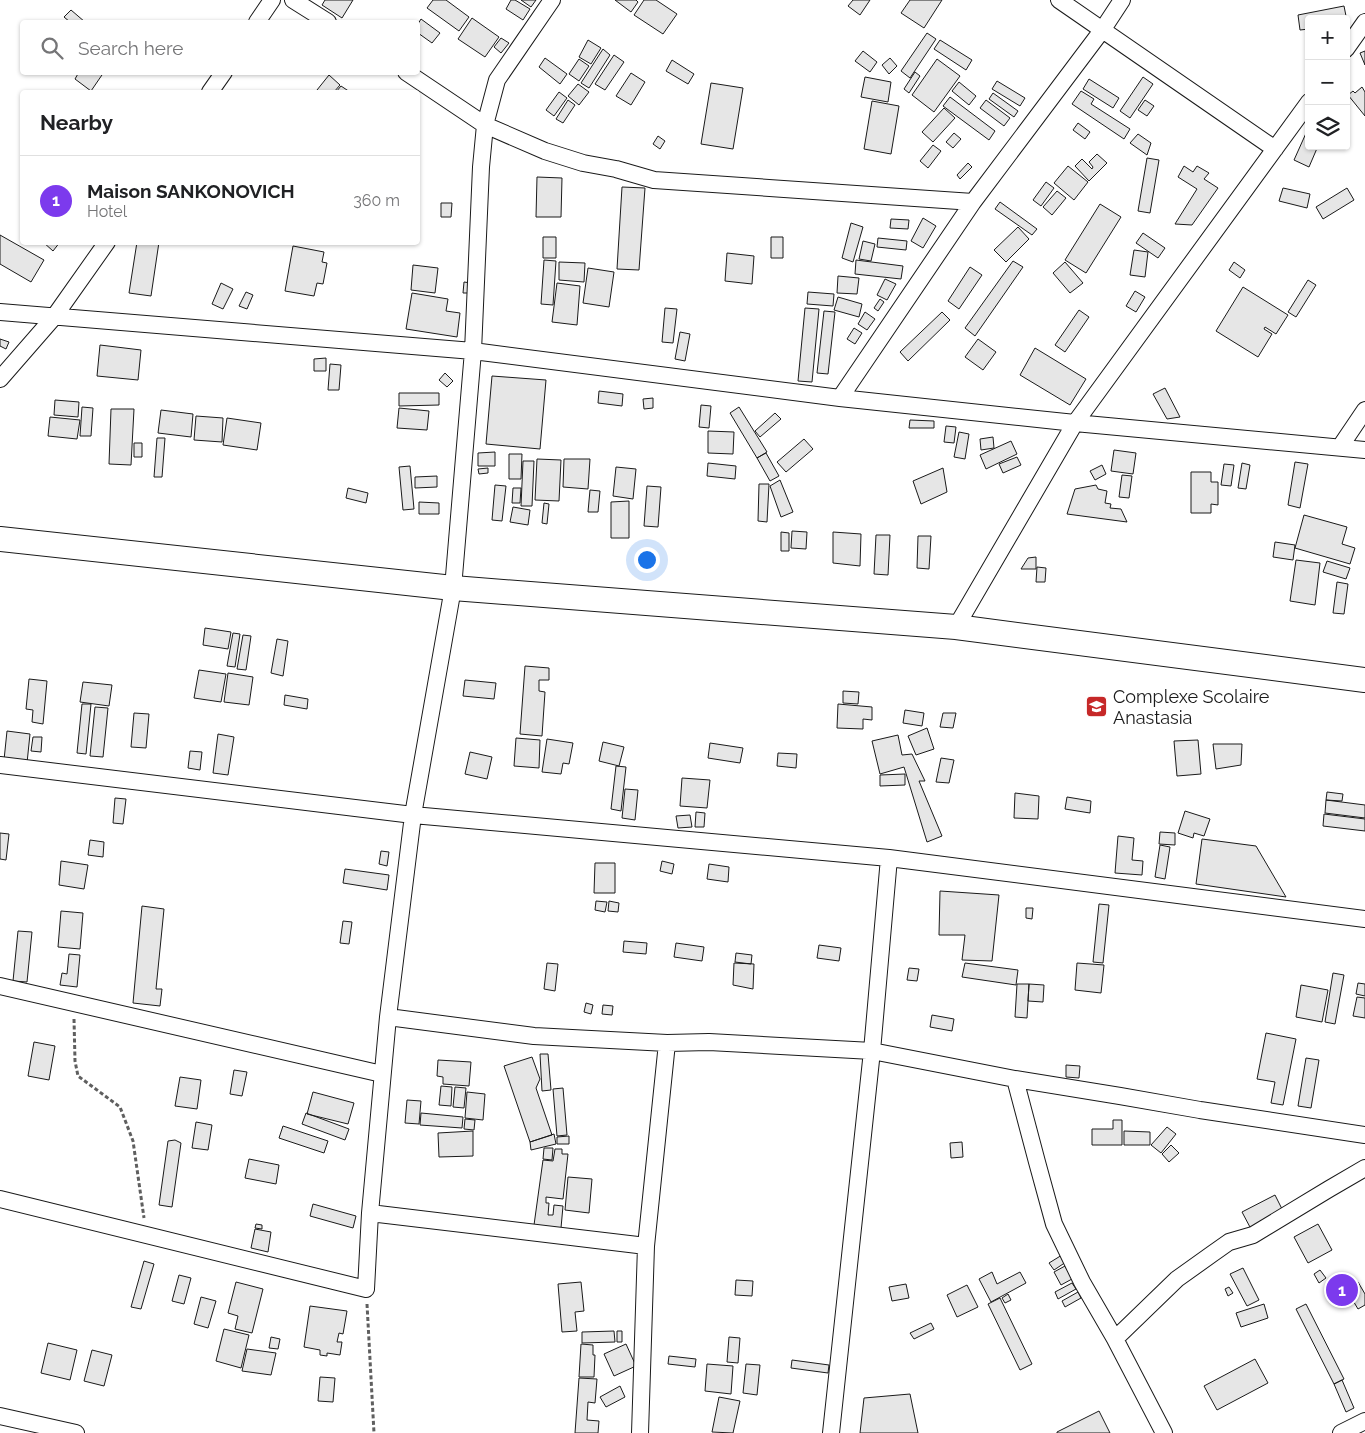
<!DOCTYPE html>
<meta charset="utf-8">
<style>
body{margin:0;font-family:Raleway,sans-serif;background:#f6f6f6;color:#202124}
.controls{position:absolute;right:15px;top:15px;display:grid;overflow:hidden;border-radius:5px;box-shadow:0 1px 4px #0004}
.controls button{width:45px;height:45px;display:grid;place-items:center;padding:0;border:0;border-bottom:1px solid #e0e0e0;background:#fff;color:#202124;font:25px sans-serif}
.you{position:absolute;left:646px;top:559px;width:18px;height:18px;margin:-12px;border:4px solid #fff;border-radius:50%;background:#1a73e8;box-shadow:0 0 0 8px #1a73e833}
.badge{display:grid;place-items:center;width:32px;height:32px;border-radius:50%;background:#7c3aed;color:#fff;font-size:16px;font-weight:700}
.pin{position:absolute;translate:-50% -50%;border:2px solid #fff;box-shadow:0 1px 5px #0006}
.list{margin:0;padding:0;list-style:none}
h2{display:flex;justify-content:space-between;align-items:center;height:65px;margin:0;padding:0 20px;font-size:21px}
h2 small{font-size:16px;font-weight:400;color:#757577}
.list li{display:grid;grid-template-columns:32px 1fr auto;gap:15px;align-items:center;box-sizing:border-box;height:90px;padding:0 20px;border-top:1px solid #e0e0e0}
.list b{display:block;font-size:19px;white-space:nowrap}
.list p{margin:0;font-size:16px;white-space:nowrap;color:#757577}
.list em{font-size:16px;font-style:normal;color:#757577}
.icon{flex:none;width:28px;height:28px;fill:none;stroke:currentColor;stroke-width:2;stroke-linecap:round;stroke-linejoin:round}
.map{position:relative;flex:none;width:1365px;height:1433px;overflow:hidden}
.search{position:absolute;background:#fff;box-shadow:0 1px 4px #0004;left:20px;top:20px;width:400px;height:55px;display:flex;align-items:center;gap:12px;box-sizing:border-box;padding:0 18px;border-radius:5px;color:#757577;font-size:19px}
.panel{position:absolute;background:#fff;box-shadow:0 1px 4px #0004;left:20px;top:90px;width:400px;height:155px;border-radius:5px}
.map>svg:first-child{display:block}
.building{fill:#e6e6e6;stroke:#1a1a1a}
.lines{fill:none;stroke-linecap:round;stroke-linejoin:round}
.street-casing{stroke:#1a1a1a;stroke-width:18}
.secondary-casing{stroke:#1a1a1a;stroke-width:26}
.path{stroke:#5f5f5f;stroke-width:3;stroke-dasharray:4 2.5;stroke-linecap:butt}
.street{stroke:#fff;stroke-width:16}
.secondary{stroke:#fff;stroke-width:24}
.labels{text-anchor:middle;stroke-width:4;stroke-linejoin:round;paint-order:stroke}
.poi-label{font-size:18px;fill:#1a1a1a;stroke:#fff;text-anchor:start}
</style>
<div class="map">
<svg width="1365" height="1433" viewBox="0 0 1365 1433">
<rect width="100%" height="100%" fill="#fff"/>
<path class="building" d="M325,0H353L342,18L322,5Z
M433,0H446L469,17L459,31L427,8Z
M511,0H515L530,9L523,20L506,9Z
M521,0H536L531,7Z
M615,0H636L638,2L631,12Z
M644,0H656L677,14L663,34L634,15Z
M853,0H870L860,15L848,6Z
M910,0H942L924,28L901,13Z
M1344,6L1347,21L1346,19H1309V29L1300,30L1298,15Z
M71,10L85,22H70L64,17Z
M472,18L499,37L485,57L458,39Z
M421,19L440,33L432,43L418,33V24Z
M927,33L936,39L910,78L901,71Z
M501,38L509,43L501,53L494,47Z
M588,40L601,48L591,64L579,57Z
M940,40L972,60L966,70L934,49Z
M603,49L610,55L589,88L581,83Z
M863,51L877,62L870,72L855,61Z
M1365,51V65L1360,53Z
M614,55L624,62L605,90L595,84Z
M545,58L567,74L560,84L539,67Z
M890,58L897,66L889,74L882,65Z
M579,59L589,66L579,81L569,74Z
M937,59L960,76L934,112L912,95Z
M672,60L694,74L688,84L666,71Z
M79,72H104L91,91L75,79Z
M915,72L920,76L909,93L904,89Z
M631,73L645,82L631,105L616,96Z
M329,75L340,85L334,92H320L317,90Z
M865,77L891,82L888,102L861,97Z
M1143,77L1153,84L1130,118L1120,111Z
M1089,79L1119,98L1113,108L1083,89Z
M997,81L1025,98L1020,106L992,89Z
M959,82L976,96L969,105L952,91Z
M711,83L743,88L733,149L701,144Z
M578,84L589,92L579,105L568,96Z
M341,86L350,92H336Z
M1362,87L1365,92V116L1348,95L1353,91L1355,93Z
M1081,91L1094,99L1091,104L1130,129L1124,139L1072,104Z
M559,92L567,98L554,116L546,110Z
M993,93L1018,111L1014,117L989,99Z
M950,97L995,131L989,140L943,106Z
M568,100L575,105L563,123L556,119Z
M986,100L1010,118L1004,126L980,108Z
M1145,100L1154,106L1147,116L1138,110Z
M872,101L899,106L891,154L864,149Z
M944,108L955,118L933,142L922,132Z
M1078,123L1090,132L1085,139L1073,130Z
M1307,131H1309V146H1318L1309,167L1294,160Z
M954,133L961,139L953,148L946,142Z
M1138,134L1151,143L1147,155L1130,143Z
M658,136L665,141L660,149L653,144Z
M933,145L941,151L928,168L920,161Z
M1097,154L1107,163L1089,181L1075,166L1082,159L1092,169L1093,167L1089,162Z
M1147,158L1159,160L1150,213L1138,211Z
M968,163L972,167L960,179L957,175Z
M1068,166L1088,182L1074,200L1054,183Z
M1184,166L1193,172L1197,166L1209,173L1204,179L1218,188L1192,225L1175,224L1197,189L1178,177Z
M537,177L562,178L561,217H536Z
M1046,182L1054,188L1041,206L1033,200Z
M622,187L645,188L639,270L617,269Z
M1283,188L1310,194L1307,208L1279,201Z
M1347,188L1354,200L1323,219L1316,207Z
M1057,191L1066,198L1052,215L1043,207Z
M1000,202L1037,229L1032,235L995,209Z
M441,203H452L451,217H441Z
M1100,204L1121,217L1086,273L1065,260Z
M923,218L936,226L923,248L911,241Z
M891,219L909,220L908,229L890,228Z
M851,223L863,227L853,262L842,258Z
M1018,227L1029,239L1006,262L994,250Z
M1143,233L1165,248L1158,258L1136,243Z
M0,235L44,260L31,282L0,264Z
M543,237H556V258H543Z
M771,237H783V258H771Z
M878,238L907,241L906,250L877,247Z
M863,241L875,244L871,261L859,259Z
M43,242H60L53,251Z
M137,242H159L151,296L129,293Z
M293,246L324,252L322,262L327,263L323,284L317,283L314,296L285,291Z
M1134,250L1148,252L1145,277L1130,275Z
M727,253L754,256L752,284L725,281Z
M544,260L556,261L553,305L541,304Z
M856,260L903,266L901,279L855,274Z
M1013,261L1023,267L975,336L965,328Z
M559,262L585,263L584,282L559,280Z
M1065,262L1083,283L1070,293L1053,273Z
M1234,262L1245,270L1240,278L1229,270Z
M413,265L438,268L435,293L411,290Z
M970,267L982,275L959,309L948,301Z
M588,268L614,272L609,307L583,303Z
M838,276L859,278L857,294L837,293Z
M885,279L896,284L887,300L877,295Z
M1308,280L1316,285L1296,317L1288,312Z
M464,282L471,283L470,293H463Z
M221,283L233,289L223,309L212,304Z
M557,283L580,286L577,325L552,322Z
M1243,287L1288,315L1276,334L1265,327L1264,329L1272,334L1258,357L1216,331Z
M1135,291L1145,297L1136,312L1126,306Z
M246,292L253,295L247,309L239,306Z
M808,292L834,294L833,306L807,304Z
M412,293L448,299L446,311L460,313L457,337L406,329Z
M838,297L862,304L859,317L834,310Z
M880,299L884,302L878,311L874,308Z
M665,308L677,309L673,343L662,342Z
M805,308L819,309L812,382L798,381Z
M1079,310L1089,317L1065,352L1055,345Z
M824,311L835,312L828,374L817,373Z
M865,312L875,319L867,330L858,324Z
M942,312L950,320L908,361L900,352Z
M854,328L862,333L855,344L847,339Z
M680,332L690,334L685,361L675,359Z
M0,339L9,342L6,349L0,346Z
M978,339L996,352L983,370L965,357Z
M100,345L141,350L138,380L97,376Z
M1035,348L1086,379L1070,405L1020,375Z
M326,358V371H314V359Z
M330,364L341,365L339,390H328Z
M445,373L453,381L447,387L439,380Z
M492,376L546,380L540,449L486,444Z
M1165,388L1180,417L1167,419L1153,394Z
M599,391L623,394L622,406L598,403Z
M399,393H439V405L399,406Z
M653,398V408L644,409L643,399Z
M55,400L79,402L78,417L54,415Z
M701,405L711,406L709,428L699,427Z
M82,407L93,408L91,436H80Z
M739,407L767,452L757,458L730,413Z
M399,408L429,411L427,430L397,428Z
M111,409H134L131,465L109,464Z
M161,410L193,414L191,437L158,433Z
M775,413L781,419L760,437L755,431Z
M196,416L223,418L222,442L194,440Z
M50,417L80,420L77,439L48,436Z
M227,418L261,423L257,450L223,445Z
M910,420L934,421V428H909Z
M946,426L956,427L954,443L944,442Z
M708,431L734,432L733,454L708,453Z
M959,432L969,434L965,459L954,457Z
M993,437L994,448L981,450L980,439Z
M157,438H165L162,477H154Z
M804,439L813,449L786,472L777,462Z
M1011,441L1017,454L986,469L980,455Z
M134,443H142V457H134Z
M1114,450L1136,453L1133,474L1111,471Z
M495,452V466H478V453Z
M766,453L779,476L770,481L757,458Z
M509,454H522L521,479H509Z
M1017,457L1021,465L1003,473L999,464Z
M537,459L561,460L559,501L535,500Z
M564,459H590L588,489L563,487Z
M523,461H534L532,506H521Z
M1295,462L1308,464L1300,508L1288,505Z
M708,463L736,466L735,479L707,476Z
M1242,463L1250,465L1246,489L1238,488Z
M1224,464L1234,465L1231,486L1221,485Z
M1102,465L1106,474L1095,480L1090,471Z
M410,466L414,509L403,510L399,467Z
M616,467L636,469L633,499L613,496Z
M488,468V473L479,474L478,469Z
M943,468L947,492L921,504L913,481Z
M1191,472H1211V482H1218V505L1211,504V513H1191Z
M1122,475L1132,476L1129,498L1119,497Z
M437,476V487L415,488V477Z
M780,480L793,512L781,517L770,486Z
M759,484H769L767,522L758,521Z
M495,485L506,486L502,521L492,520Z
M1096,485L1098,489L1107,491L1105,503L1111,504L1110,508L1121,509L1127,522L1067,514L1075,489Z
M647,486L661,487L658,527L644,526Z
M348,488L368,493L366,503L346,498Z
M513,488H521L520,503H512Z
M590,490L600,491L598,512H588Z
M629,501V538H611V502Z
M419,502L439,503V514H419Z
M544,503L549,504L547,524L542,523Z
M513,507L530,510L528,525L510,522Z
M1304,515L1347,527L1342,544L1355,548L1350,564L1295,548Z
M792,531L807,532L806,549L791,548Z
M781,532L789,533V551H781Z
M833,532L861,534L860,566L833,563Z
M876,535H890L888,575L874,574Z
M918,536H931L929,569L917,568Z
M1275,542L1295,545L1293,560L1273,557Z
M1036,557V569H1021L1028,558Z
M1296,560L1320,563L1315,605L1290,601Z
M1327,561L1350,568L1346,579L1323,572Z
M1037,567L1046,568L1045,582H1036Z
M1337,582L1348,584L1344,614L1333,613Z
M205,628L231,632L228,649L203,645Z
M233,633L240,634L235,667L227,666Z
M243,635L251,636L246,670L237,669Z
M277,639L288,641L283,676L271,673Z
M525,666L549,668V680H539V691L545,692L542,736L520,734Z
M199,670L226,674L221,702L194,698Z
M228,673L253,677L249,705L224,702Z
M29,679L47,681L43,724L32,722L33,710L26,709Z
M465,680L496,683L494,699L463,696Z
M83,682L112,685L109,706L80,702Z
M843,691L859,692L858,704L843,703Z
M285,695L308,699L307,709L284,705Z
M82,704H91L86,754L77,753Z
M838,704L872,707V720L863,719V729L837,728Z
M95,707L108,708L103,757L90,756Z
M905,710L924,713L922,726L903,723Z
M134,713L149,714L146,748L131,747Z
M943,713H956L953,728L940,727Z
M927,728L934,749L916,755L908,736Z
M7,731L30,734L27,763L4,760Z
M218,734L234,737L228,775L213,773Z
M898,735L902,755L912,754L925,781H919L942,836L927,842L904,767L880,774L872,741Z
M33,737H42L41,752L31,751Z
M516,738L540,740L539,768L514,766Z
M547,739L573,743L569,764L563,763L561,774L542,772Z
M1198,740L1201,774L1177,776L1174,741Z
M603,742L624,747L619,766L599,761Z
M710,743L743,748L740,763L708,758Z
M1213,744H1242L1241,765L1216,769Z
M190,751L202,752L200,770L188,768Z
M470,752L492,757L487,779L465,774Z
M778,753L797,754L796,768L777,766Z
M941,758L954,760L949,783L936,782Z
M616,766L626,767L621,811L611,809Z
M905,774V785L880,786V775Z
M682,778L710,780L707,808L680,806Z
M625,789L638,790L635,820L622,818Z
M1327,792L1343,794L1342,801L1326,800Z
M1015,793L1039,796L1038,819L1014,818Z
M1067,797L1091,801L1090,813L1065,809Z
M115,798L126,799L123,824L113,823Z
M1326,800L1365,805V818L1325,813Z
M1185,811L1210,819L1204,836L1194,833L1193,838L1178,833Z
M696,812L705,813L704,827H695Z
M1324,814L1365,819V831L1323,826Z
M690,815L692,827L678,828L676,816Z
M1160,832L1175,833V845L1159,844Z
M0,833L9,834L6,860L0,859Z
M1118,836L1134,838L1132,860L1143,861L1142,875L1115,873Z
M1202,839L1256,846L1286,897L1196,884Z
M90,840L104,842L103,857L88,855Z
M1160,845L1170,847L1165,879L1155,877Z
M381,851L389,852L387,866L379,864Z
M61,861L88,865L84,889L59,885Z
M662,861L674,864L672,874L660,871Z
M595,863H615V893H594Z
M709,864L729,867L728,882L707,879Z
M345,869L389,875L387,890L343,883Z
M940,891L999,895L992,961L962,960L965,935H939Z
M596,901L607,902L605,912L595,910Z
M609,901L619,903L618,912L608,911Z
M1099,904L1109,905L1103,963L1093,962Z
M142,906L164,909L156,989H162L160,1006L133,1003Z
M1026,908H1033L1032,919L1026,918Z
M61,911L83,913L80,949L58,947Z
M343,921L352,922L349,944L340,943Z
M18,931L32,932L27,982L13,981Z
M624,941L647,943L646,954L623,952Z
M676,943L704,947L702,961L674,957Z
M819,945L841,948L839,961L817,958Z
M736,953L752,955L751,964L735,962Z
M69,954L80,955L77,987L60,985L62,973L67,974Z
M547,963L558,964L555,991L544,989Z
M734,963L754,964L753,989L733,985Z
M965,963L1018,970L1016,985L962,977Z
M1077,963L1104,965L1101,993L1075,990Z
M909,968L919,969L917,981L907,980Z
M1333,973L1344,975L1335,1024L1325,1022Z
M1358,983L1365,984V996L1356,994Z
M1017,984H1029L1027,1018L1015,1017Z
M1029,984L1044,985L1043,1002L1028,1001Z
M1301,985L1328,990L1322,1022L1296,1017Z
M1357,997L1365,998V1018L1353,1016Z
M586,1003L593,1005L591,1014L584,1012Z
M603,1005L613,1006L612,1015L602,1014Z
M932,1015L954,1019L952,1031L930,1027Z
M1266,1033L1296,1039L1283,1105L1271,1103L1275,1082L1257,1079Z
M34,1042L55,1046L49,1080L28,1076Z
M540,1054H548L551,1090L542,1091Z
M532,1057L540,1079L536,1088L552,1135L530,1142L504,1066Z
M1306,1058L1319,1060L1311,1108L1298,1106Z
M438,1060L471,1062L469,1086L443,1084V1077L437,1076Z
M1066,1065L1080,1066L1079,1078L1066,1077Z
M234,1070L247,1072L242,1096L230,1094Z
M180,1077L201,1080L197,1109L175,1106Z
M441,1086L452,1087L451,1106L439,1105Z
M455,1087L466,1088L464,1108L453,1107Z
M563,1088L567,1135L557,1136L553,1089Z
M313,1092L354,1103L348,1124L307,1114Z
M467,1092L485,1094L483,1120L465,1118Z
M407,1100L421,1101L419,1124L405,1123Z
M306,1113L349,1129L345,1140L302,1124Z
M421,1113L463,1117L462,1128L420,1125Z
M465,1119L475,1120L474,1130L464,1129Z
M1113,1120H1122V1145H1092V1129H1113Z
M196,1122L212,1125L208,1150L192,1148Z
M283,1126L328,1141L324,1153L279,1138Z
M1167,1127L1176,1134L1161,1153L1151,1145Z
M473,1131V1156L439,1157L438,1133Z
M1124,1131L1150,1132V1145H1124Z
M554,1134L556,1144L531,1150L530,1142Z
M569,1136V1144H557V1137Z
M175,1140L181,1143L172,1207L159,1205L168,1141Z
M962,1142L963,1157L951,1158L950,1143Z
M1171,1145L1179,1153L1169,1162L1162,1154Z
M544,1148H553L552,1160L543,1159Z
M555,1149H562V1154H568L563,1199L546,1197V1203H549L548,1215H553L554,1205L563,1206L561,1228L534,1225L543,1160L553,1161Z
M249,1159L279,1165L276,1184L245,1178Z
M568,1177L592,1179L589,1213L565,1210Z
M1275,1195L1284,1213L1251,1229L1242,1212Z
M313,1204L356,1216L353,1228L310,1216Z
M256,1224L262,1225V1229L255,1228Z
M1318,1224L1332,1250L1308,1263L1294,1237Z
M255,1229L271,1232L268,1252L251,1248Z
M1062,1255L1066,1262L1054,1270L1049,1263Z
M144,1261L154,1264L141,1309L131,1307Z
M1065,1266L1072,1279L1061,1285L1054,1272Z
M1243,1268L1259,1300L1247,1306L1230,1274Z
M1320,1270L1326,1278L1319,1283L1314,1274Z
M992,1272L997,1284L1020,1272L1026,1283L991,1302L979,1279Z
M179,1275L191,1278L184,1304L172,1301Z
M736,1280L753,1281L752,1296L735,1295Z
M236,1282L263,1289L252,1333L235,1329L238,1316L228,1313Z
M581,1282L584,1311L575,1312L577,1331L562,1332L558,1284Z
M1358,1282L1365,1294V1305L1358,1309L1346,1289Z
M1072,1283L1076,1289L1058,1299L1055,1292Z
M906,1284L909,1298L892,1301L889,1287Z
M967,1285L978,1307L957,1317L947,1295Z
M1229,1287L1233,1293L1228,1296L1225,1289Z
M1078,1292L1081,1298L1065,1307L1062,1301Z
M1008,1294L1011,1300L1005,1303L1002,1298Z
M201,1297L216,1301L208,1328L194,1324Z
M1000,1298L1032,1364L1020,1370L988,1304Z
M1264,1304L1268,1318L1241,1327L1236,1313Z
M1306,1304L1344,1379L1334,1384L1296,1309Z
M310,1306L347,1311L343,1334L339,1333L337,1342H342L340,1355L327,1353V1356L320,1355V1350L304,1347Z
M931,1323L934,1329L914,1339L910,1333Z
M224,1329L249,1335L241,1368L216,1361Z
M614,1331L615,1342L582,1343V1332Z
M617,1331H622V1342H617Z
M271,1337L280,1339L278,1349L269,1348Z
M729,1337L740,1338L738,1363L727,1362Z
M48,1343L77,1350L70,1380L41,1373Z
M581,1344L593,1345V1355H595L594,1377H579Z
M626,1344L636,1366L614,1376L604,1354Z
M247,1349L276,1353L271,1375L242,1371Z
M92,1350L112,1355L104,1386L84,1381Z
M669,1356L696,1359L695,1367L668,1364Z
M1255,1359L1268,1383L1217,1410L1204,1386Z
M792,1360L829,1365L828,1373L791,1368Z
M707,1364L733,1366L731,1394L705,1391Z
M746,1364L760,1365L757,1395L743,1393Z
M320,1377L335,1378L333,1402L318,1401Z
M579,1378L597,1379L595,1403L588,1402L587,1420L599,1421L598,1433H575Z
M1342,1380L1354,1408L1346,1412L1334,1384Z
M620,1386L625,1397L606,1407L600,1397Z
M910,1394L918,1433H860L864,1398Z
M719,1397L740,1401L733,1433L712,1432Z
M1099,1411L1110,1433H1057V1432Z"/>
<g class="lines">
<defs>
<path id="street" d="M293,0L328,22
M1059,0L1275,149
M257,22L272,0
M1346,49L1365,22
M406,72L485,125L545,151L583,163L616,169L654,180L973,202
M210,92L224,72
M0,312L473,351L840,398L1075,423L1365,450
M0,379L54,317L107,242
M840,398L973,202L1103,29L1122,0
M1340,447L1365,410
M956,627L1075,423L1309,102
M0,765L413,815L889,858L1365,919
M0,986L382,1074
M388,1017L534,1036L667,1043L646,1246L640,1433
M667,1043L709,1042L872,1051L1015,1079L1120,1096L1200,1110L1365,1135
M1015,1079L1037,1162L1054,1224L1082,1282L1115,1339L1164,1433
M0,1199L366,1289L370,1213L388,1017L413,815L453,588L473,351L481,167L485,125L497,80L552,0
M370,1213L646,1246
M1115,1339L1177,1279L1212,1254L1229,1242L1253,1235L1329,1189L1365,1168
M0,1416L76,1433
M831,1433L872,1051L889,858
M1341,1433L1365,1421"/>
<path id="secondary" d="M0,539L453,588L956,627L1365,680"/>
</defs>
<use href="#street" class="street-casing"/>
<use href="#secondary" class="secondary-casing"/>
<path class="path" d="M74,1019L75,1061L78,1076L120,1107L133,1141L144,1218
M367,1304L374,1433"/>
<use href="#street" class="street"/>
<use href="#secondary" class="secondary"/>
</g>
<defs>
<symbol id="school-square" viewBox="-11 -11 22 22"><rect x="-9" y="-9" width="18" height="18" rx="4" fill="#c62828" stroke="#fff"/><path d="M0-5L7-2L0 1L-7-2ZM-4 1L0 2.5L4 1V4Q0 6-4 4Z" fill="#fff"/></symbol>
</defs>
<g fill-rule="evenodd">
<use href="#school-square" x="1084" y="694" width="25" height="25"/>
</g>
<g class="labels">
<g class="poi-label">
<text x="1113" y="703">Complexe Scolaire<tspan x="1113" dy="21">Anastasia</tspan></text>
</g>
</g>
</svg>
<div class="controls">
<button>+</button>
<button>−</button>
<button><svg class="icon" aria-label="layers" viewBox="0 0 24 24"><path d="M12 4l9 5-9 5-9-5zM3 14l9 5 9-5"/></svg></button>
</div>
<div class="you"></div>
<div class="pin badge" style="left:1342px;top:1290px">1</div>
<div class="search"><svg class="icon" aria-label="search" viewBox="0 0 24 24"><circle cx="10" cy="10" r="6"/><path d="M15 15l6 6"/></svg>Search here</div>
<section class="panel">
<h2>Nearby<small></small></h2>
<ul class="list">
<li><span class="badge">1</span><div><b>Maison SANKONOVICH</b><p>Hotel</p></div><em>360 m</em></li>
</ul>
</section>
</div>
